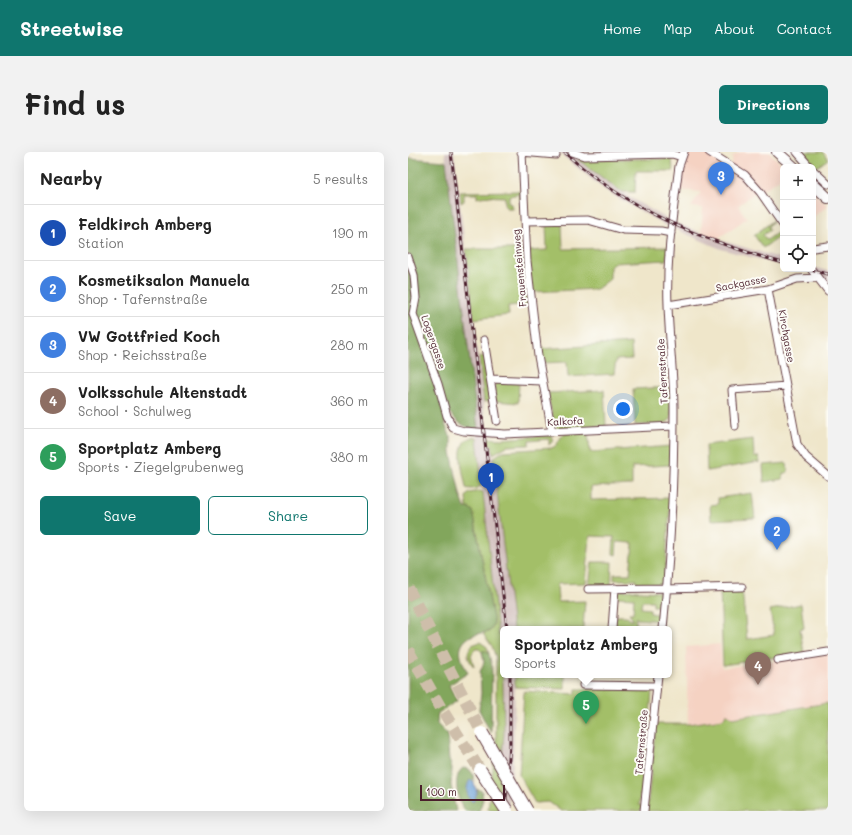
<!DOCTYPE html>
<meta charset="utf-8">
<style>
body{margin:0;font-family:Mali,sans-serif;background:#f2f2f2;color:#222}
.controls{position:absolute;right:12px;top:12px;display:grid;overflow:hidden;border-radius:6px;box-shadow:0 4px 16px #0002}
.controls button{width:36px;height:36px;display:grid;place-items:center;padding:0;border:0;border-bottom:1px solid #e0e0e0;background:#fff;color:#222;font:20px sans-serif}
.scale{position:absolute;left:12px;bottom:10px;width:85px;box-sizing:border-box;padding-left:4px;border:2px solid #4a1f2b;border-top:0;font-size:11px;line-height:14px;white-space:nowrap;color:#4a1f2b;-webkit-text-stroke:3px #fdfcf7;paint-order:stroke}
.you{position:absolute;left:215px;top:257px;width:14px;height:14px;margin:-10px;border:3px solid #fff;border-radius:50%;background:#1a73e8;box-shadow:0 0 0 6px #1a73e833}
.badge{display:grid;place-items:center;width:26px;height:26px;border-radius:50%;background:#0f766e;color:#fff;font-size:13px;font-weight:700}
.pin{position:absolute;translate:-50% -33px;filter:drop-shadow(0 1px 2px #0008)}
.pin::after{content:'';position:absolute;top:21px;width:14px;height:12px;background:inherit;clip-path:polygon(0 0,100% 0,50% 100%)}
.popup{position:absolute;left:92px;top:474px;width:172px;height:52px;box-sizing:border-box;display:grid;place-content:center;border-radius:6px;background:#fff;filter:drop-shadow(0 1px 3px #0005);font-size:13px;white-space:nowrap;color:#767676}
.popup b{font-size:15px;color:#222}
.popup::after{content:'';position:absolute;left:50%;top:100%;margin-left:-8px;border:8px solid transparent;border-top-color:#fff}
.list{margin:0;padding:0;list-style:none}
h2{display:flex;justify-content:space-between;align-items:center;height:52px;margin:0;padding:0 16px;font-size:17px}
h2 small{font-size:13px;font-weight:400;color:#767676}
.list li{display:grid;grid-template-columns:26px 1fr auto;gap:12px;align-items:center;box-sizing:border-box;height:56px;padding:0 16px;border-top:1px solid #e0e0e0}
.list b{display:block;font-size:15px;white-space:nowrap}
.list p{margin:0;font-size:13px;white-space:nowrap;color:#767676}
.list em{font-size:13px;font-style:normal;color:#767676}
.actions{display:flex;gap:8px;padding:12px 16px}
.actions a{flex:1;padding:9px 0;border:1px solid #0f766e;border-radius:6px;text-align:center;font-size:14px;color:#0f766e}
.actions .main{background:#0f766e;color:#fff}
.icon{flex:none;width:22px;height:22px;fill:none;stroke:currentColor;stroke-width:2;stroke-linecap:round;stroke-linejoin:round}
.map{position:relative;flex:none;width:420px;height:659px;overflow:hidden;border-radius:6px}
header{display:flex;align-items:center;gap:24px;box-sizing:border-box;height:56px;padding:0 20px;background:#0f766e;color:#fff}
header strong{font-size:19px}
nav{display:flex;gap:22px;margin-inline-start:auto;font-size:14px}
.intro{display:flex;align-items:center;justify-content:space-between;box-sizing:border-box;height:96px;padding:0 24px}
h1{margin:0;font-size:28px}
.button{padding:10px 18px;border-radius:6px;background:#0f766e;color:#fff;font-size:14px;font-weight:700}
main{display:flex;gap:24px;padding:0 24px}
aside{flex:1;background:#fff;border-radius:6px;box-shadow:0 4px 16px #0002}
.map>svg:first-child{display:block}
.built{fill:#f5d2c2}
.industrial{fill:#d1bfbd}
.green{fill:#a3bf67;stroke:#766f49}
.forest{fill:#82a65c;stroke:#666244}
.water{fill:#679ed5;stroke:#585e80}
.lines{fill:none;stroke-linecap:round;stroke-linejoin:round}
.motorway-tunnel{stroke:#cebeaa;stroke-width:12;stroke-dasharray:12 6;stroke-linecap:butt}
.minor-casing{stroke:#633d43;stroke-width:9}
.primary-casing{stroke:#633d43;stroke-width:12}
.minor{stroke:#fff;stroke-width:7}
.primary{stroke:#fff;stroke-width:10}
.rail-casing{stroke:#4a1f2b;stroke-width:3}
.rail{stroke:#fdfcf7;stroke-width:1.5;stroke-dasharray:4.5;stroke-linecap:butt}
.motorway-bridge-casing{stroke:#633d43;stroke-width:14;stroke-linecap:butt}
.motorway-bridge{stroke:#fff;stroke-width:12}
.labels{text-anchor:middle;stroke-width:4;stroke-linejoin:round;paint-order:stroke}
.street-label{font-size:10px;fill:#4a1f2b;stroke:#fdfcf7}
</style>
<header>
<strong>Streetwise</strong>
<nav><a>Home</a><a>Map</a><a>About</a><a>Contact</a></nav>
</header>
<div class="intro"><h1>Find us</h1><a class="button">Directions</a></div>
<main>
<aside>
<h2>Nearby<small>5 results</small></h2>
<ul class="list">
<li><span class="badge" style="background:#1a4fb4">1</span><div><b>Feldkirch Amberg</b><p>Station</p></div><em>190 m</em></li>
<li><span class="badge" style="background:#3f7fe0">2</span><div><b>Kosmetiksalon Manuela</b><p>Shop · Tafernstraße</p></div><em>250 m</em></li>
<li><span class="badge" style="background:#3f7fe0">3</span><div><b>VW Gottfried Koch</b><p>Shop · Reichsstraße</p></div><em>280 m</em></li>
<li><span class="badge" style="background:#8d6e63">4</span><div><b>Volksschule Altenstadt</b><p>School · Schulweg</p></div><em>360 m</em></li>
<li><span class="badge" style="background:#2e9e5b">5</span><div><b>Sportplatz Amberg</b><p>Sports · Ziegelgrubenweg</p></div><em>380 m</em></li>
</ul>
<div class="actions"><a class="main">Save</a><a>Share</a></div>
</aside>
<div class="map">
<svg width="420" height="659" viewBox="0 0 420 659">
<rect width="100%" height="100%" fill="#fdfcf7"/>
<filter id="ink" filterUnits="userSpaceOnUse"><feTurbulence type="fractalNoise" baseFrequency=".025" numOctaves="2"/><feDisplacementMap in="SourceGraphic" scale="8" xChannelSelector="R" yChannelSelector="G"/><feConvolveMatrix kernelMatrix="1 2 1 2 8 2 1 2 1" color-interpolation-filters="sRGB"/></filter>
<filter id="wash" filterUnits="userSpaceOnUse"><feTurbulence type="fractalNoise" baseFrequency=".012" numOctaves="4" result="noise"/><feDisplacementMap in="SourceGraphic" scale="16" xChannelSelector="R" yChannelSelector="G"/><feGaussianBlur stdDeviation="0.9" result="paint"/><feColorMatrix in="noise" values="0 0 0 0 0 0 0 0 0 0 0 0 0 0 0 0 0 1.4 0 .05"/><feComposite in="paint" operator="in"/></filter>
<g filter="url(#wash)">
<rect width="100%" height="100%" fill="#efe6ca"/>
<path class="built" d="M274,0H298L322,14L325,7L323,5L333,0H361L377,15H375V28L373,26L352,40L350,38L330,54L339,66L309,87L293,81L295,56L283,55L293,40L271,38Z
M405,40L420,54L405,65Z
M312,492L314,516L420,502V551L280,572L278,495Z"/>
<path class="industrial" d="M37,0H46L80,293H84L103,455L105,477H95V523H107V535L105,612L100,659H90L96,581L94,486L90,482L70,294V277Z
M150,0H161L221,45L261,68L309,87L375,107V114L313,97L260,74H256V73L198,39Z
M405,115L420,119V139L406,122L388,119V120L382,117H405Z"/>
<path class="green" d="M394,0H415L420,7L408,16Z
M169,7H264L265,19H228L227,40H214Z
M111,39L113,41L114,48H112L111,42L101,44V52H104V56H99L97,54V45C88,45 77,43 69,46V42H56V49L53,51L52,40Z
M366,68L360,75L362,78L355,83L359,88L373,78L375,82L355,96L346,83Z
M138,71H154L155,97L260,95L258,108L206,111L202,115V127L189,137L124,140L119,99L139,98Z
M58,97H115L122,152L100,154L101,163L66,167Z
M223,191L224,207L208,208L206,222L160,225L159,210L133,211L132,197Z
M77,204L84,249L76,250L71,205Z
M87,230H111L110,251L87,249Z
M263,235V267C257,275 237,272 227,273L225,237Z
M196,238L198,274L151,277L147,274L139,241Z
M180,281L182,300L264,294V313L224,315V333L183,335V348L263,346L256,431L251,433H228V428H206V422H222L225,391L209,390L208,403L205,402L206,385L182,384L178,431L149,432L150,450L177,449L175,477H105L85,306L95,299L144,296C150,293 150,289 154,284C159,279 174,281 180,281Z
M143,283L145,289L141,293V287L121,289V293L99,294L85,302L84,293H80L79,286L94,287Z
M65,285L69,286L74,333C70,337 62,338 58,336C56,321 44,289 65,285Z
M345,287L346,305H351L352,310L299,319L298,293Z
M379,311L380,320L375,322V327L356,330L355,313Z
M72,339L75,340L90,482L94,486L96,581L90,658L80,657L88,590V506L84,494L75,482L82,479L86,471L65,359L59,356L58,345L61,341Z
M344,341L347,366L303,368L302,353L310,352V346Z
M184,410H204L203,434H181Z
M334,436L339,487L366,483L362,458L393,452L396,476L392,477L396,501L315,513L312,437Z
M213,438L256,440L255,454H245V449H234L233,456L242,457V461L254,463V469L229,467L228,465L227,477H224V473L206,472V464H219L222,468H225L221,461H225L226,446L208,445L209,441Z
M72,490L79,495L81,502L76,498L74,500L71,497H67L63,503L66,515C60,507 57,501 64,493Z
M107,523H157V537L107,535Z
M241,536L244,540L235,643H232L231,653L235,654L232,659H153L141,650L127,651L111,623L116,539L168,542V537Z
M420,551V659H239L248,572H280L315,567L318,562H320L324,566Z"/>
<path class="forest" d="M0,6L38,9L70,277C55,276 47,269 39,257L9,163L7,118L0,101Z
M0,105L6,123L5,162L39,264L37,272L43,286V300L52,342L57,356H61L65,359L86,471L82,479C76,481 69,481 63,484C46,494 53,508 60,521L41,533L49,549L30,561L29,572L39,582L41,608L44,616L43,633L48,659H0Z
M76,498L81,502L84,514L83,581L71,558L73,541L72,520L76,510L74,500Z
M55,616L61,617L65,622L66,630L64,628L69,641V637L74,639L75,648L71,659H57C49,651 44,623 55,616Z"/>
<path class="water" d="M62,628L66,630L69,641L65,650C58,645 57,635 62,628Z"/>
</g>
<g filter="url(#ink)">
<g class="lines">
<path class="motorway-tunnel" d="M0,436L74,581
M0,498L33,556L72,618"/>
<defs>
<path id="minor" d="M113,0L148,3
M114,0L119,109L130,204L144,280
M164,0L176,4L264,2L274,5
M301,0L337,23L352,40L375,73
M389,0L402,15
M405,18L420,32
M117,69L180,68L215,78L253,79L263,81
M405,96L420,94
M0,105L6,123L8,146L5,162L30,232L39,264L45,276L56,279L97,282L266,274
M403,117L420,139
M360,137L389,292L398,305L420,324
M260,153L360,137L389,127L409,126
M76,188L89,269
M83,227L134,229
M327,274L324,238L378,234
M180,437L259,436
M259,437L334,435
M204,477L207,436
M255,477C262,404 266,332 266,259C266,224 261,188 260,153C258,107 265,60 271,14L276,0
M370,508L420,500
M175,533L249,534
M236,659L250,523"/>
<path id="primary" d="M369,0L386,15
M405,32L420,46"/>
</defs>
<use href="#minor" class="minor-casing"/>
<use href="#primary" class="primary-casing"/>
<use href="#minor" class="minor"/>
<use href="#primary" class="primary"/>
<defs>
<path id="rail" d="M43,0L99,477
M156,0C221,59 291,87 375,111
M398,117L420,122
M97,659L102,593V523"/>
</defs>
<use href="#rail" class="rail-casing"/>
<use href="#rail" class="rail"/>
<defs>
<path id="motorway-bridge" d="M74,581L119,659
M72,618L99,659"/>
</defs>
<use href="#motorway-bridge" class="motorway-bridge-casing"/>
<use href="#motorway-bridge" class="motorway-bridge"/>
</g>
</g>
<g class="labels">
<g class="street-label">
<text transform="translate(111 116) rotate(-95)" y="4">Frauensteinweg</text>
<text transform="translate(333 131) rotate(-11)" y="4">Sackgasse</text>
<text transform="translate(379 184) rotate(80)" y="4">Kirchgasse</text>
<text transform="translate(26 190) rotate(71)" y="4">Logergasse</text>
<text transform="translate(254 219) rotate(-93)" y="4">Tafernstraße</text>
<text transform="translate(157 269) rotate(-3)" y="4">Kalkofa</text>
<text transform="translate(233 590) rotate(-85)" y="4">Tafernstraße</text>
</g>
</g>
</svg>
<div class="controls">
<button>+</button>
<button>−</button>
<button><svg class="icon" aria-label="locate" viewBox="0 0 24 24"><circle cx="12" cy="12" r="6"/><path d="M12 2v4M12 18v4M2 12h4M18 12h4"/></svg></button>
</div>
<div class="scale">100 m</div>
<div class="you"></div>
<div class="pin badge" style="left:83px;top:344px;background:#1a4fb4">1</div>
<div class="pin badge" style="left:369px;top:398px;background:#3f7fe0">2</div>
<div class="pin badge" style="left:313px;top:43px;background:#3f7fe0">3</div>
<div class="pin badge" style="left:350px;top:533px;background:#8d6e63">4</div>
<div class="pin badge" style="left:178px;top:572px;background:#2e9e5b">5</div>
<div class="popup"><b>Sportplatz Amberg</b>Sports</div>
</div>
</main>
